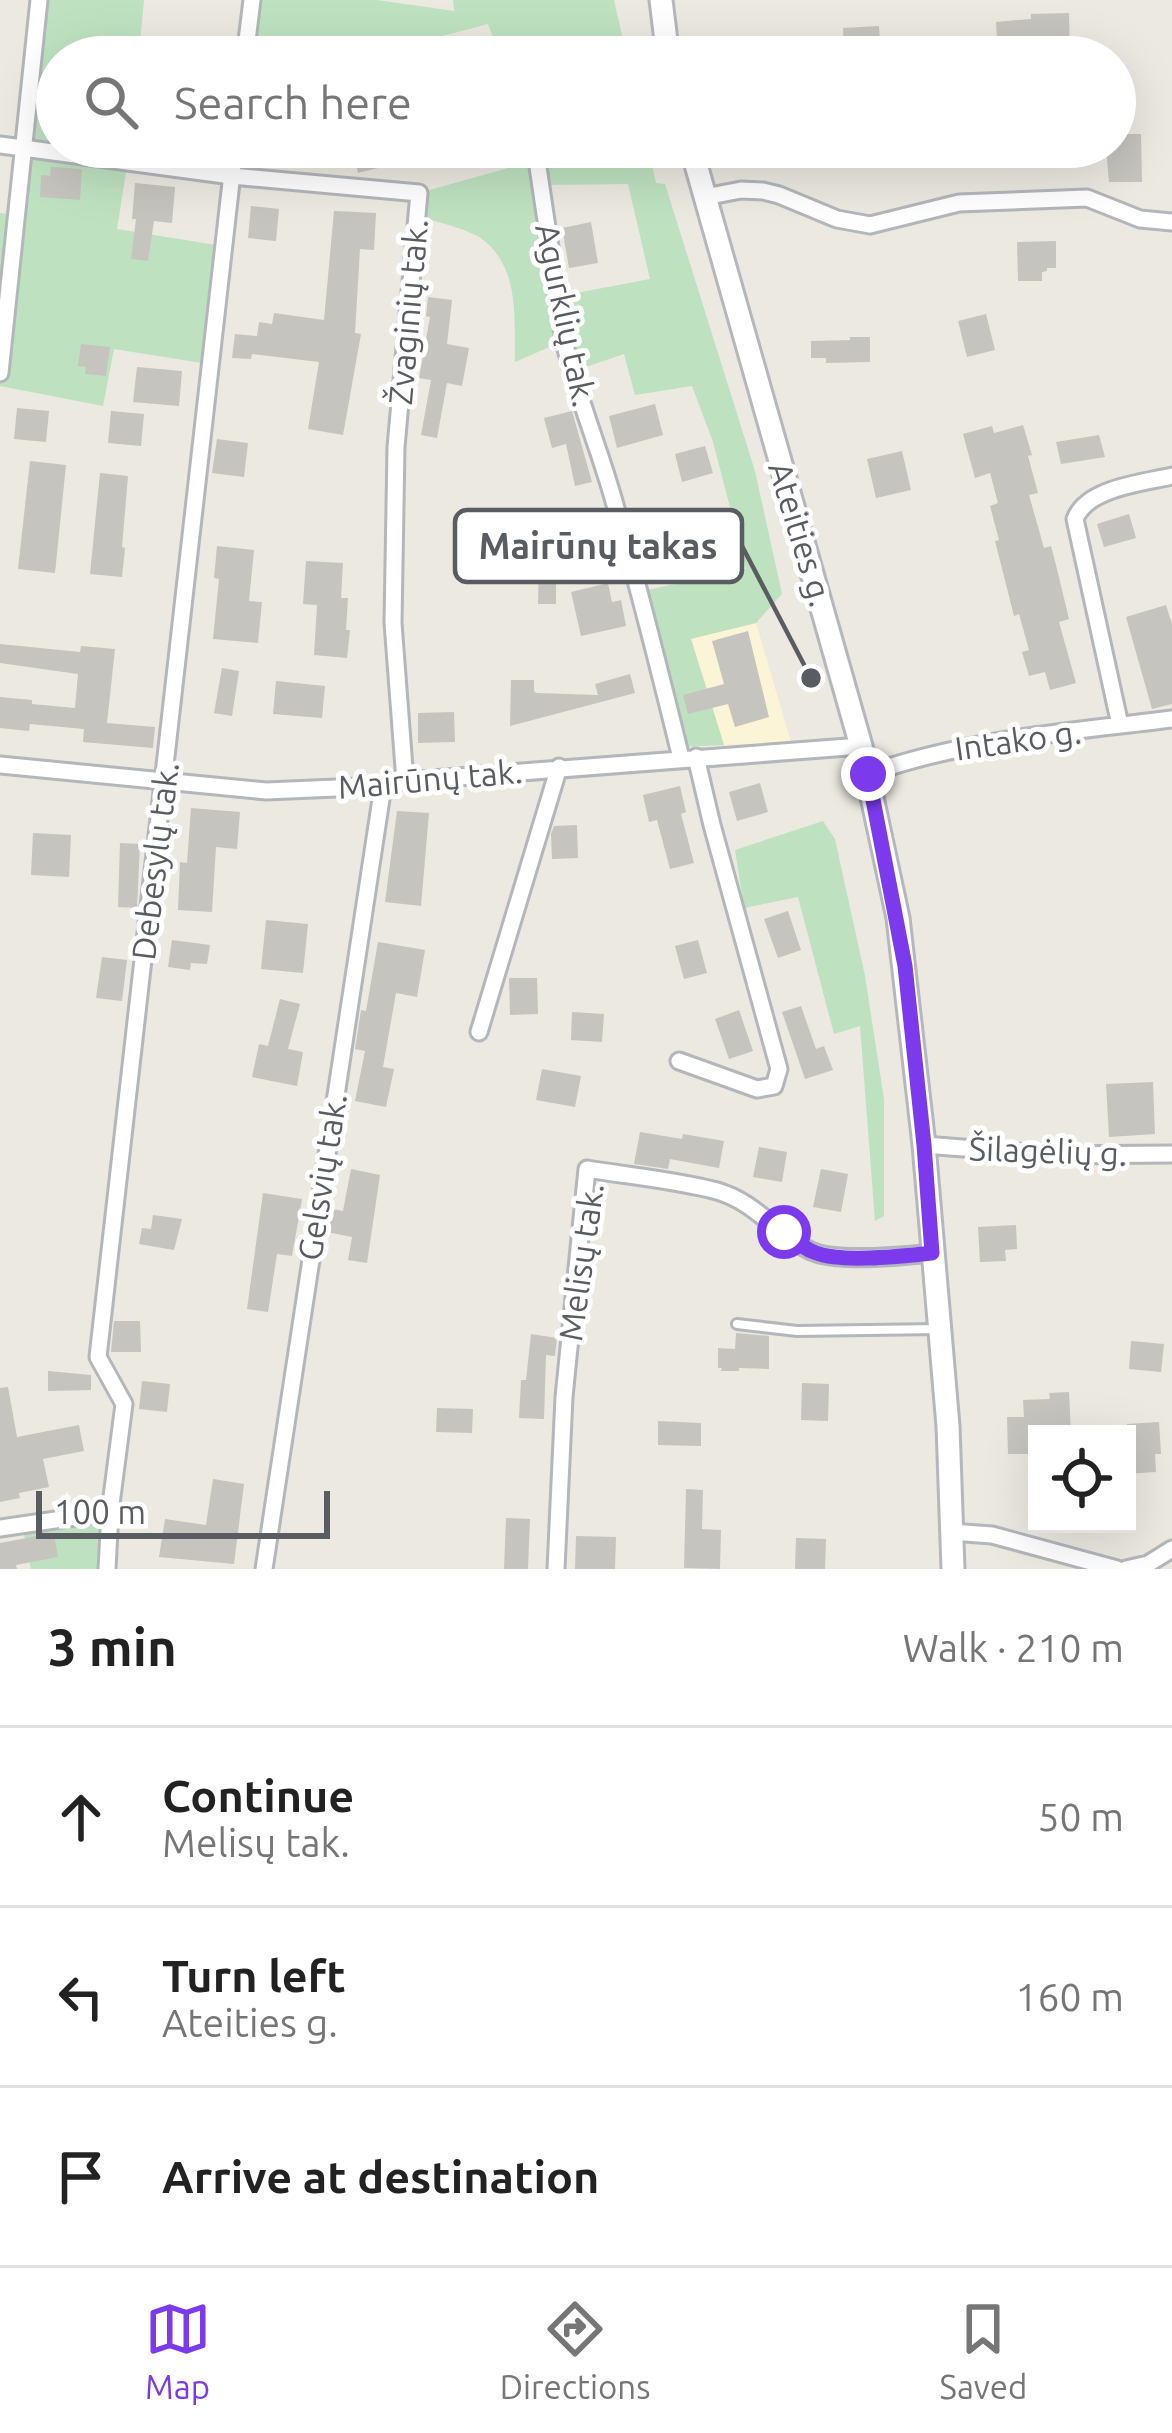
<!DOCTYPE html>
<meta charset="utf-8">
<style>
body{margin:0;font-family:Ubuntu,sans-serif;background:#f2f2f2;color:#222}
.controls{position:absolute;right:36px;bottom:36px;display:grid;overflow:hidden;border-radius:0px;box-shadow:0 12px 48px #0002}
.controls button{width:108px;height:108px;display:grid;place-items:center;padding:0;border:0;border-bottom:3px solid #e0e0e0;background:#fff;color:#222;font:60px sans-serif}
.scale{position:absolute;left:36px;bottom:30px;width:294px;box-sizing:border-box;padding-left:12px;border:6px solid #595c60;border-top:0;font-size:33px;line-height:42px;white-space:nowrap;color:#595c60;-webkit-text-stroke:9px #fff;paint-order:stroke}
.stop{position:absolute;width:36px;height:36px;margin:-27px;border:9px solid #7c3aed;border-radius:50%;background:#fff}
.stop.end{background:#7c3aed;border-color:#fff;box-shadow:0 3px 12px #0008}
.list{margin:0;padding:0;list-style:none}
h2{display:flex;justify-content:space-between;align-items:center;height:156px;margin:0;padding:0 48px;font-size:51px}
h2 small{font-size:39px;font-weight:400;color:#767676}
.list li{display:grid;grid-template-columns:78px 1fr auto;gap:36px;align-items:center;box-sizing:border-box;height:180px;padding:0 48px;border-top:3px solid #e0e0e0}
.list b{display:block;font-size:45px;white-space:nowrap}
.list p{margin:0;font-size:39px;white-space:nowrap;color:#767676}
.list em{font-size:39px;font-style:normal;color:#767676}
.icon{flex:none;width:66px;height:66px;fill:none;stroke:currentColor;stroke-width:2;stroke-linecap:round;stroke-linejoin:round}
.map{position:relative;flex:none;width:1172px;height:1569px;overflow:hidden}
.search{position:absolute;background:#fff;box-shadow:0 12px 48px #0002;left:36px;right:36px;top:36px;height:132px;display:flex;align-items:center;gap:30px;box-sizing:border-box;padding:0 42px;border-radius:66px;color:#767676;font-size:45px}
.sheet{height:696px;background:#fff}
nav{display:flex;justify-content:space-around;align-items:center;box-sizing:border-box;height:168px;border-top:3px solid #e0e0e0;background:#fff;font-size:33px;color:#767676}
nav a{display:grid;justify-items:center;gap:6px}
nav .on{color:#7c3aed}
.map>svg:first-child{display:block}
.commercial{fill:#fbf4d6}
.green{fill:#bee2c0;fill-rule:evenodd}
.building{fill:#c6c4be}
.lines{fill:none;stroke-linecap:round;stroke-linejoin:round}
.lane-casing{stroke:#b3b6ba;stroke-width:14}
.street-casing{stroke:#b3b6ba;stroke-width:21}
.secondary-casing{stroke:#b4b7bc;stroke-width:27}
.lane{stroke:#fff;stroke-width:8}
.street{stroke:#fff;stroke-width:15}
.secondary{stroke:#fff;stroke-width:21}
.route{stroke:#7c3aed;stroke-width:15}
.labels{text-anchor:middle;stroke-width:10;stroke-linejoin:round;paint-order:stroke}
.street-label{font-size:33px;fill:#595c60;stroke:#fff}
.leader{fill:none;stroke:#595c60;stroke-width:4.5}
.callout-dot{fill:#595c60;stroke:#fff;stroke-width:4.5}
.callout{fill:#fff;stroke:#595c60;stroke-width:4.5}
.callout-label{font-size:36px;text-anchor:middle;font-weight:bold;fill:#595c60}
</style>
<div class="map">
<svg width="1172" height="1569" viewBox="0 0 1172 1569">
<rect width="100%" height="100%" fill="#ebe9e0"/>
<path class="commercial" d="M756,623L791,742L724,745L691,638Z"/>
<path class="green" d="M39,0H144L140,41L245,51L252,0H377L454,11L453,0H614L627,57H500L488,24L375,54L247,51L245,57H57V147H130L117,229L216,245L202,363L114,349L103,406L0,386V213L16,215Z
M521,147H648L656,183L665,184L755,471L782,594L756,623L691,639L724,745L683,747L647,590L746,569L713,442L692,386L635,395L624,354L571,372L563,341L515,362C514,320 521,265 479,237C464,228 433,221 415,215L419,193L522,164ZM540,177L550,185L628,184L650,279L571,294L555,285Z
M823,821L835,839L865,976L884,1099V1216L875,1221L860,1026L834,1034L798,897L744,908L735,850Z
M110,1512L107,1569H31L22,1525Z"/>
<path class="building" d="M1069,13L1070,57H1032V36L997,39L996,22L1031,19V14Z
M879,26L881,54L844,56L843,28Z
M1115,134H1141L1142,182H1109L1106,147H1115Z
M258,147H301V168L258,166Z
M352,147H438V153L358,173Z
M51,167L82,169L80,200L40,197L41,175L50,176Z
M135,183L175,187L172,223L154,221L148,261L131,259L136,219H132Z
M251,206L279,209L276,241L248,238Z
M334,211L376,213L374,250L360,249L355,333L361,334L343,435L308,429L319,362L252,354L251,359L232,358L235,334L257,336L259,322L272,324L274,313L324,320Z
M591,222L598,263L569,268L562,228Z
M1056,241V268H1047V271L1042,272V281H1018L1017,242Z
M428,297L452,300L447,344L469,348L462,386L447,383L437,438L421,435L431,380L419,378L430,317L426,316Z
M986,314L995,350L967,357L958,321Z
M850,337H870V362L826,363V358H811V341L850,340Z
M81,344L110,347L106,376L85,374L86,367L78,366Z
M137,367L182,371L179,406L133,402Z
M655,404L663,435L617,448L609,416Z
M17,408L49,411L46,442L14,439Z
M111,411L144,414L141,446L108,443Z
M572,411L592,482L575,486L566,444L552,448L544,418Z
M1023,425L1032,455L1028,456L1038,493L1029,495L1044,548L1051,546L1057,569L1069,619L1059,622L1076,683L1050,690L1045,672L1029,676L1022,652L1029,650L1019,614L1014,616L995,541L999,540L990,506L998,503L990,473L975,478L963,434L992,426L994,433Z
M1099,435L1105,457L1061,464L1056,442Z
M217,439L248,443L244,477L212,473Z
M705,446L713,473L682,482L675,454Z
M902,451L911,490L876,498L867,459Z
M30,461L66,465L55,573L18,569Z
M100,473L128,476L122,547L125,548L122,577L90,574Z
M1129,514L1136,538L1104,547L1097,524Z
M556,529L564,560L556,562V604H538L539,567L533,569L525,537Z
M217,546L254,550L249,601L262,602L258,643L213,639L219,579L214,578Z
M306,561L343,563L341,598H348L346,630H350L347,658L314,655L317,605L303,604Z
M608,583L612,602L621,600L626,626L581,636L571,592Z
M1166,605L1172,624V704L1152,709L1126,617Z
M748,631L769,717L735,727L728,704L688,714L683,695L724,684L712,641Z
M0,644L80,652L81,646L115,649L107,723L155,727L153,748L83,742L84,729L30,724L29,731L0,728V697L32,700V704L75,708L78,674L0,663Z
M222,668L239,671L232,716L214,713Z
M630,674L635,693L510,726L511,680H534V691L536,693L598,695L595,684Z
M276,681L325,686L322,718L273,714Z
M454,712L455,742L418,743V713Z
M760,783L768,812L737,821L729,792Z
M680,786L686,812L681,814L694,863L670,869L657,820L649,822L643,795Z
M191,808L240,812L237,849L216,847L212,912L178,910L180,862L187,863Z
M397,811L429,813L421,906L385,902Z
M577,825L578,858L552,859L551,834L554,826Z
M33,833L71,835L69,877L31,875Z
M120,843L140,844L137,908L118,907Z
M788,911L801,950L778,958L764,919Z
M266,920L308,924L303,973L261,969Z
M172,940L210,945L207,964L191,963L190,970L168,967Z
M698,940L707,973L684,979L675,946Z
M378,942L425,950L417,997L396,993L383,1067L394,1069L386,1107L355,1101L365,1051L355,1049L361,1010L366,1011Z
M102,957L127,960L122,1001L96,998Z
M509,978H537L538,1014L510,1015Z
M280,999L300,1004L288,1049L303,1052L297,1086L252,1077L259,1044L268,1046Z
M801,1006L816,1049L824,1046L833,1070L805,1079L782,1012Z
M739,1010L753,1051L729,1059L715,1019Z
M572,1012L604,1014L602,1042L571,1040Z
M542,1069L581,1076L575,1107L536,1100Z
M1153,1082L1155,1134L1109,1137L1106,1084Z
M640,1132L682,1139L683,1134L724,1141L719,1168L670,1159L668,1169L634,1164Z
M759,1147L787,1152L782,1182L753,1177Z
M351,1169L380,1175L367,1263L348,1260L352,1237L327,1232L332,1209L343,1211Z
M821,1169L848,1174L841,1212L813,1207Z
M263,1193L302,1199L292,1256L277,1254L268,1312L247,1309Z
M153,1215L182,1219L174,1250L139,1244L142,1228L151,1229Z
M1016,1225L1017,1249L1005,1250L1006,1261L980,1262L978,1227Z
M114,1321H140L141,1352H111Z
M736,1333L769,1336V1369L739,1368V1371H721L722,1368H718V1348L735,1349Z
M531,1334L557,1338L555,1356L546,1355L544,1419L519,1418L521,1380H526Z
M1131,1341L1164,1344L1161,1372L1129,1369Z
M48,1371L91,1375V1390L48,1391Z
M142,1381L170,1384L167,1412L139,1409Z
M802,1383L829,1384L828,1421L801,1420Z
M8,1387L17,1437L79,1425L84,1451L43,1459L49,1487L19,1493L20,1498L0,1502V1388Z
M1069,1392L1071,1434H1037V1454H1008L1007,1417H1024L1023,1400L1050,1399L1049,1393Z
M437,1408L473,1409L472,1433L436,1432Z
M658,1421L701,1423V1446L658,1445Z
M1159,1422L1161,1454H1155L1156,1472L1127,1474V1424Z
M213,1479L244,1484L234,1564L159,1557L165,1519L206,1525Z
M686,1489L703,1490L702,1529L721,1530L720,1569L684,1568Z
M506,1518L530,1519L528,1569H504Z
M54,1533L58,1557L16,1565L17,1569H0V1543Z
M576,1536L616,1537L615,1569H575Z
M796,1538L826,1539L825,1569H795Z"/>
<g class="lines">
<defs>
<path id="lane" d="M737,1324L797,1331L939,1329"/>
<path id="street" d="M245,57L252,0
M0,145L232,176L419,193L396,447L393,623L405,781
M535,147L564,341C576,392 596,440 611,491C637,579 659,668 681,758
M705,197L741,190L763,191L779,195L837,219L870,225L959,203L1087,198L1140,219L1172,222
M0,373L39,0
M1120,725L1075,519C1087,488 1142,483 1172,476
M0,765L266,791L383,786L405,781L861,746
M868,774C966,739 1069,732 1172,719
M479,1032L559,767
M679,1061L757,1089L774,1086L779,1069L712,825L696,757
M924,1145L1054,1155L1172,1154
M0,1528L110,1512
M951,1532L992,1535L1117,1569
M107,1569L110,1512L124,1404L98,1357L235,147
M264,1569L383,786
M556,1569L564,1397L587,1169C630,1176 675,1180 717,1191C756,1202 777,1235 811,1251C837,1263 903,1256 932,1253
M1126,1569L1148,1564L1172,1549"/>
<path id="secondary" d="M661,0L668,57
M691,147L861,746L898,918L924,1145L948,1426L953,1569"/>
</defs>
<use href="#lane" class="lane-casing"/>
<use href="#street" class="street-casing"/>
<use href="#secondary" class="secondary-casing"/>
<use href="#lane" class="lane"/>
<use href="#street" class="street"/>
<use href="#secondary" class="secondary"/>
</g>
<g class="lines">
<path class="route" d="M784,1232C794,1240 804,1249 816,1253C844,1263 902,1256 932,1253L924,1145L905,966L868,774"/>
</g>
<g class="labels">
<g class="street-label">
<text transform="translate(408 312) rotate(-85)" y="12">Žvaginių tak.</text>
<text transform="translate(566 315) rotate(78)" y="12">Agurklių tak.</text>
<text transform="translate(801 534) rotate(73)" y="12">Ateities g.</text>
<text transform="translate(1018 740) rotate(-8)" y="12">Intako g.</text>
<text transform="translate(430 779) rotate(-5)" y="12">Mairūnų tak.</text>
<text transform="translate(155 861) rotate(-83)" y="12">Debesylų tak.</text>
<text transform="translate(1048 1151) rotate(2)" y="12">Šilagėlių g.</text>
<text transform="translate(322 1177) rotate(-81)" y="12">Gelsvių tak.</text>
<text transform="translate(581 1262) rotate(-82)" y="12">Melisų tak.</text>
</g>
</g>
<path class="leader" d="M811 678L742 546"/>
<circle class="callout-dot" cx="811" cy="678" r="12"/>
<rect class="callout" x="455" y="510" width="287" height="72" rx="12"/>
<g class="callout-label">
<text x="598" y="559">Mairūnų takas</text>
</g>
</svg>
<div class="controls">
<button><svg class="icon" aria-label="locate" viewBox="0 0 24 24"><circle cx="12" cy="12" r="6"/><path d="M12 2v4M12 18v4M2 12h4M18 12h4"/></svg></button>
</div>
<div class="scale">100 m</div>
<div class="stop" style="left:784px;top:1232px"></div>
<div class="stop end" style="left:868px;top:774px"></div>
<div class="search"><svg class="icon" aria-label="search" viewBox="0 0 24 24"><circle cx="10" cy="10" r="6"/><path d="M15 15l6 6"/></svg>Search here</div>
</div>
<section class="sheet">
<h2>3 min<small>Walk · 210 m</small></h2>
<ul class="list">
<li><svg class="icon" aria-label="ahead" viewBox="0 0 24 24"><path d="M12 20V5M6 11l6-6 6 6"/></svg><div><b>Continue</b><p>Melisų tak.</p></div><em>50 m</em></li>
<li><svg class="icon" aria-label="left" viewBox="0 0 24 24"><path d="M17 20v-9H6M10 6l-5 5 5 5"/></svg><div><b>Turn left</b><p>Ateities g.</p></div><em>160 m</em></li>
<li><svg class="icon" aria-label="arrive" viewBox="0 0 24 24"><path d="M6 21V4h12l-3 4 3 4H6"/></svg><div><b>Arrive at destination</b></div></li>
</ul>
</section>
<nav>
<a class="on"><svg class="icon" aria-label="map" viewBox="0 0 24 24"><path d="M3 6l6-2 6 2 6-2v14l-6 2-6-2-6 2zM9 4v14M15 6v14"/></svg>Map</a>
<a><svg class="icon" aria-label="directions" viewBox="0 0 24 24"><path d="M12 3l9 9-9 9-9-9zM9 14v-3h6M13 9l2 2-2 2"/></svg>Directions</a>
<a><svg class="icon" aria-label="saved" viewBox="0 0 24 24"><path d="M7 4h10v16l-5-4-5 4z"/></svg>Saved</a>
</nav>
